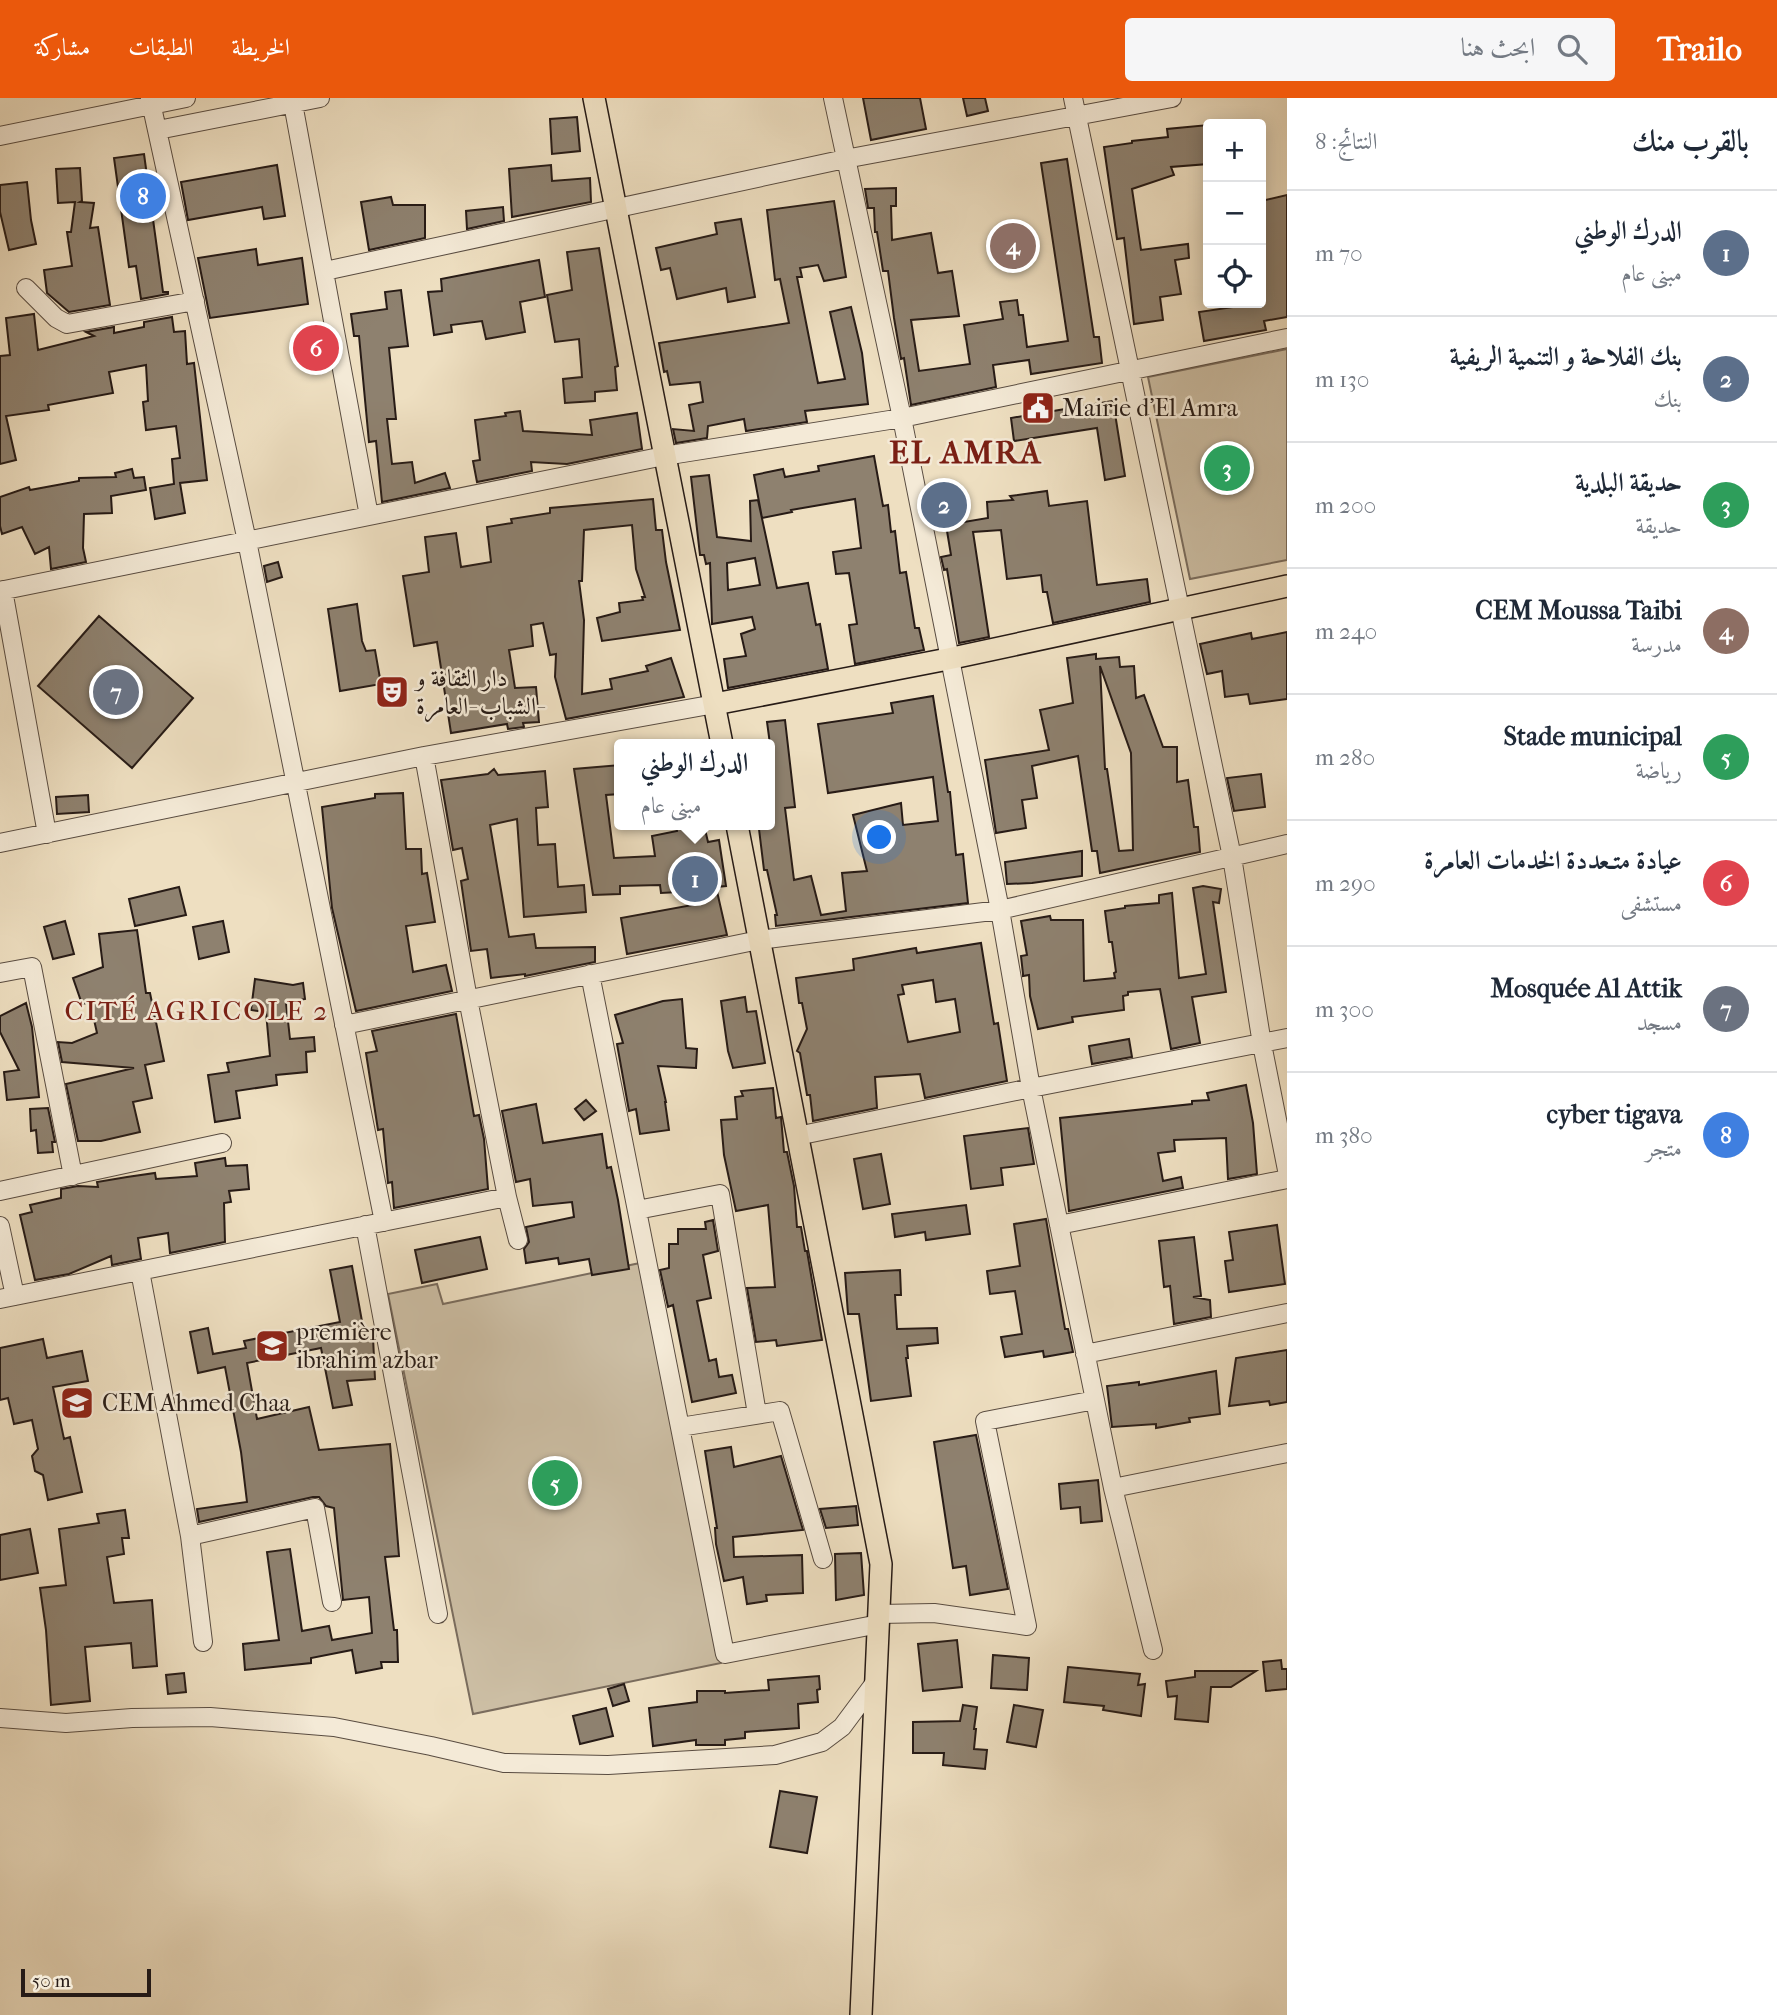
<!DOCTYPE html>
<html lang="ar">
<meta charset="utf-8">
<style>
body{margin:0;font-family:"IM FELL French Canon",Amiri,serif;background:#f6f6f7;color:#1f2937;direction:rtl}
.controls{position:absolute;right:21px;top:21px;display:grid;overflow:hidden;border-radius:7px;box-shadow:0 4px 18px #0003}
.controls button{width:63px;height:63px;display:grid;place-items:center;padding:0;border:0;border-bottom:2px solid #e0e1e3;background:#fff;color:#1f2937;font:35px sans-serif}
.scale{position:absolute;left:21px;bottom:18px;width:130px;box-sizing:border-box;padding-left:7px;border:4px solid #271b16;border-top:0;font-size:19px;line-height:24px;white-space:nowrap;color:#271b16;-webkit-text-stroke:5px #f4ead7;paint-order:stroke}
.you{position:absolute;left:880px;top:740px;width:24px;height:24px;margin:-18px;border:5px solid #fff;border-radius:50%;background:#1a73e8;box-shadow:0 0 0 10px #1a73e833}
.badge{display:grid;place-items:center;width:46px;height:46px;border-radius:50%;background:#ea580c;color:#fff;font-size:23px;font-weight:700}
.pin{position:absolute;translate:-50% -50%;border:4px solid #fff;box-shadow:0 2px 7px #0006}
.popup{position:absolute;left:614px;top:641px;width:161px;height:91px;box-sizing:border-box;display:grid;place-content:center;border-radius:7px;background:#fff;filter:drop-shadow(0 2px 5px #0005);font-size:23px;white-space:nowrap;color:#747a83}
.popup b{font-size:26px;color:#1f2937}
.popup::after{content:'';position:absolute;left:50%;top:100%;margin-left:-14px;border:14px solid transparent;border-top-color:#fff}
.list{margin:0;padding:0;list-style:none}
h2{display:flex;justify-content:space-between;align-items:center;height:91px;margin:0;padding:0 28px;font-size:30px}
h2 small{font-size:23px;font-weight:400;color:#747a83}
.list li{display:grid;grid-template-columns:46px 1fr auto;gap:21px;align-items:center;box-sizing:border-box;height:126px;padding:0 28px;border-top:2px solid #e0e1e3}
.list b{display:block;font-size:26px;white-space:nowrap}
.list p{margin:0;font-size:23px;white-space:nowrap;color:#747a83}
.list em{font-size:23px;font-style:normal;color:#747a83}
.icon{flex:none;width:38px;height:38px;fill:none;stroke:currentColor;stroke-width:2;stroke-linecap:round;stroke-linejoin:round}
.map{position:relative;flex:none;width:1287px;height:1917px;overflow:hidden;direction:ltr}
header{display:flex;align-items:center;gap:42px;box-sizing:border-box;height:98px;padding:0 35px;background:#ea580c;color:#fff}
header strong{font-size:33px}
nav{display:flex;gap:38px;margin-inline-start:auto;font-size:24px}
.search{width:490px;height:63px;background:#f6f6f7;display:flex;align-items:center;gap:18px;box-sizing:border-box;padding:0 24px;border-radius:7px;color:#747a83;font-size:26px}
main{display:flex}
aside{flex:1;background:#fff}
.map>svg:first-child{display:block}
.green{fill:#ccbea4;stroke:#7a6c5d;stroke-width:2}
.building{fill:#8e816f;stroke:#271b16;stroke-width:2;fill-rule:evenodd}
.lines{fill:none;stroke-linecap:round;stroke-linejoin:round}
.minor-casing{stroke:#594c41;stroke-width:20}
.major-casing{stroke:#271b16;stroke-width:24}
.minor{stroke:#f4ead7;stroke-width:18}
.major{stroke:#eedfc1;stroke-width:21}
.labels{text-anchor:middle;stroke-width:5;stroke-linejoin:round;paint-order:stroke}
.poi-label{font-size:24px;fill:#271b16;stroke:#f4ead7;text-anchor:start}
.quarter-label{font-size:28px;letter-spacing:2px;fill:#7a1f14;stroke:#f4ead7}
.district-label{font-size:32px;font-weight:bold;letter-spacing:2px;fill:#7a1f14;stroke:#f4ead7}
</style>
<header>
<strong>Trailo</strong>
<div class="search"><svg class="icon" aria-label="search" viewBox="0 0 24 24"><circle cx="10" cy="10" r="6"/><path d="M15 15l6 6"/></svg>ابحث هنا</div>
<nav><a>الخريطة</a><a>الطبقات</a><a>مشاركة</a></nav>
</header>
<main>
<aside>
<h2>بالقرب منك<small>النتائج: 8</small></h2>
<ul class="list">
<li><span class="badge" style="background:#5c6f8a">1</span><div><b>الدرك الوطني</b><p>مبنى عام</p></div><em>70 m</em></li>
<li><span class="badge" style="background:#5c6f8a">2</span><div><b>بنك الفلاحة و التنمية الريفية</b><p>بنك</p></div><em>130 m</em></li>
<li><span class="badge" style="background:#2e9e5b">3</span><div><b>حديقة البلدية</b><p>حديقة</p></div><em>200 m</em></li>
<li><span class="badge" style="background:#8d6e63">4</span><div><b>CEM Moussa Taibi</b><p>مدرسة</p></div><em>240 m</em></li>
<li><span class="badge" style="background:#2e9e5b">5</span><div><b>Stade municipal</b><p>رياضة</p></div><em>280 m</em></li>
<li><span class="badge" style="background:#e0444e">6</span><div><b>عيادة متـعددة الخدمات العامرة</b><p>مستشفى</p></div><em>290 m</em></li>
<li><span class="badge" style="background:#6b7280">7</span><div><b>Mosquée Al Attik</b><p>مسجد</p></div><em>300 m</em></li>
<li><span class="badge" style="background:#3f7fe0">8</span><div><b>cyber tigava</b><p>متجر</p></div><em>380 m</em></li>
</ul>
</aside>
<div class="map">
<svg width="1287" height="1917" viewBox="0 0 1287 1917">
<rect width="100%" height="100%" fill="#eedfc1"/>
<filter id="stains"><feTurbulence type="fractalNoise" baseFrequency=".00286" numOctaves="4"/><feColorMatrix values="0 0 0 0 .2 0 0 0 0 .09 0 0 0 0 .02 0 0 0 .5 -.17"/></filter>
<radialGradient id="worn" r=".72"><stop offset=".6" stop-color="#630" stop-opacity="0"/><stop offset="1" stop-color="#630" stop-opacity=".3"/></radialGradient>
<path class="green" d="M1287,251V462L1190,481L1148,279Z
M640,1165L721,1565L473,1616L388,1196L437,1186L443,1206Z"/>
<path class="building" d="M863,0H920L926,31L871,42Z
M963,0H985L988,13L967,18Z
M577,19L580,53L552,56L550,21Z
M1208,27V66L1171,69L1174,77L1132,91L1141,152L1188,146L1189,160L1175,162L1181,196L1160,199L1163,222L1134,226L1124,140L1117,141L1104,49L1132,45V43L1168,39L1167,31Z
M144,56L163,194H168V196L141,201L136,168L129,169L114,60Z
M1067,61L1094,239H1099L1102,265L1031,276L1029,262L993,267L996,289L911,307L904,260L901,261L894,220L888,173H883L877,134H875L874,110H868L865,91L896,90V108H891L892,142L931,135L938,175L952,173L959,218L911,222L919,273L970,266L964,227L1003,221L1000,204L1017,202L1019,217H1023L1027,249L1068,243L1041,65Z
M277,67L285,118L264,121L262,109L188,122L181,84Z
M551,67L552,83L590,80L591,104L512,119L509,71Z
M80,70L82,103L80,104L94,105L90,130L98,129L110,207L69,214L47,195L44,172L72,168L67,134H71L75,104L58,105L56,71Z
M27,84L31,122L36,146L9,152L0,114V87Z
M1287,97V219L1264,223L1266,232L1204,243L1199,214L1261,205V103Z
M391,99L393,107H425V140L369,152L361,104Z
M834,103L846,179L824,183L818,167L800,170L802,179H797L818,285L845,281L830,214L851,209L862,255L868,306L805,313L807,324L746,333L744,321L708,328L707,340L676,345L673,331L694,333L689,307L703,304L700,284L670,287L667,273L664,274L659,245L789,225L780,181L775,182L767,112Z
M503,109L504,123L467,131L466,113Z
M741,121L755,199L728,204L726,190L677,201L670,170L661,172L656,150L717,136L715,125Z
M599,150L618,268L615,269L617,292L595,294V303L565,305L563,281L582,279L579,241L555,244L547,197L572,192L567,154Z
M256,151L258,167L302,160L308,206L210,220L198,160Z
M539,162L545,199L520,204L525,234L486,241L482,223L451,227L452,234L434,237L428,194L442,193L441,181Z
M401,192L408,248L389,250L396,321H387L392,366L412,364L415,385L445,375L450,390L382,404L376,343L369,344L359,238H354L351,216L387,211L385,194Z
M34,216L38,252L94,238L86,234L114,229V235L144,229V224L172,219L174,234L185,233L187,266L194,265L207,382L180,385L185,415L155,421L150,390L174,386L172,361L180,360L176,328L146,332L143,304L148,303L146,267L109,274L113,295L48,307L49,312L6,318L16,362L0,366V258L10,257L6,220Z
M1113,303L1125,378L1105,382L1097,330L1014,343L1011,320Z
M520,313L523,333L592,337L590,322L637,315L642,351L567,366L531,364L532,373L477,384L473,363L480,362L475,322L506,318L505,315Z
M874,358L883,408L888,407L891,434L895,433L900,475L906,474L915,530H919L924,552L855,566L849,527L857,526L849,475L836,476L833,454L861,450L855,401L791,412L792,414L762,420L754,377L783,371L785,379L819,373L818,368Z
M132,371L134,380L144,379L146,392L111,398L112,415L84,416L83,450L86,464L51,471L49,449L35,456L22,429L2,436L0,428V399L29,389L30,392L79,383V380L116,379L115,375Z
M709,377L717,439L751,443L750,403L758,402L777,490L808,485L816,527L820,526L828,571L728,590L724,561L746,558L741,536L755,531L752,519L712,526L710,465L706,466L704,457H700L691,379ZM755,460L760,487L728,492L727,465Z
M1047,393L1049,408L1087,403L1097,487L1147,481L1150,504L1053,525L1047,494H1043L1041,477L1007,481L1001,432L973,434L989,539L959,545L947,471L944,472L941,459L951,457L946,427L988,420L987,404L1013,402L1010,398Z
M653,401L656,432H662L666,464L680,532L602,543L597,520L620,514L619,505L643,502L642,499H645L636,471L632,427L584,432L582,483H579L584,522L582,596L612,591L610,581L648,573L646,568L671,560L684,599L566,621L555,579L556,556L550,557L543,525L531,527L533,548L509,552L515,590L536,589L539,624L523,625L524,629L508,631L507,626L451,635L437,544L414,548L403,478L429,474L425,439L456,435L461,469L491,464L487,429L512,425L511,421L550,415V410Z
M278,464L282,479L267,484L264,468Z
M357,506L362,543L366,553L375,552L381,586L340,593L328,511Z
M99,518L193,600L132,670L38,588Z
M1287,534V601L1250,606L1248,596L1225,599L1222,573L1207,576L1200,546L1251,535L1252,541Z
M1096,556V561L1119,559L1120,569L1134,568L1136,600L1144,597L1163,649H1177V684L1188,682L1194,729H1198L1200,754L1100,775L1097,753H1092L1078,658L1032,668L1037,700L1022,702L1026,730L996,735L985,662L1049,652L1040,612L1073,605L1067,560ZM1100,568L1131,655L1133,752L1119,753L1107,671H1105Z
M933,598L948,694H950L956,757L963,756L968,805L776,828L775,817H777L767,772H764L759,731L770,729V646L767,624L785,622L795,709L785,710L794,782L811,778L821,817L846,813L842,775L867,773L853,717L901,705L903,727L938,723L933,679L828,695L818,626L893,615L891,605Z
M620,667V696L606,697L614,760L655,758L652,738L677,733L676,727H704L708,744L719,742L726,788L716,789L727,837L627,856L621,820L698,806L697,793L661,795L660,787L620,788V796L593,797L574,671Z
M494,671L498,677L545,673L548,709L536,710L538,747L555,746L558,789L584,787L586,814L524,819L517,721L490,727L509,839L534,836L536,850L595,849V864L525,878V876L491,880L487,851L471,853L461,783L468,781L462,750L453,752L441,682L488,676Z
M1261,676L1265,709L1234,713L1227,680Z
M403,695L406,751H421L422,776L427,775L435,824L406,828L413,874L446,867L452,893L356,913L332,810L322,709L375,700V696Z
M88,697L89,714L57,716L56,699Z
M1082,753V778L1032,785L1007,786L1005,764Z
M1203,788L1221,791L1219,805L1213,804L1226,894L1192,899L1200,945L1171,951L1160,891L1128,894V897L1123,898L1124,912L1072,919L1073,924L1038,931L1030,898L1029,877L1023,878V876L1021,858L1027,857L1021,823L1050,818L1051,822H1083L1084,883L1115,880L1114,875L1116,874L1112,844H1109L1105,813L1125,810V808L1159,805V797L1172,795L1179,880L1206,876L1193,790Z
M179,789L186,817L135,828L129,801Z
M65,823L74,856L53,861L44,829Z
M223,823L229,854L199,861L193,829Z
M137,832L146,895H150L164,963L145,967L152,1000L133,1004L140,1034L101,1043H78L66,986L134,970L62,964L58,944L72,945L97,935L90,904L82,906L73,880L103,869L99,836Z
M981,845L994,926L998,925L1007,983L925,1000L920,976L875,979L877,1010L813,1023L810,997H807L800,955L797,953L807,931L802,905H799L796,880L854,872L853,861L916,850L917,855ZM933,882L936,904L955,901L960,934L908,944L898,897L904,896L902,887Z
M255,881L293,887L303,885L305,901L286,905L290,941L314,939L315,953L306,954L307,974L276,977L277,987L236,993L240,1020L215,1024L208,977L229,974L227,965L270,958L266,914L251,912Z
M745,899L747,914L756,913L765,965L733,970L728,953L721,903Z
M682,901L686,950L697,951L696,970L658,968L666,1004H665L669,1032L640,1036L636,1011L629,1013L617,946L623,945L615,917L663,903Z
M26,905L32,929L39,999L7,1002L4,974L19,972L0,934V918Z
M456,916L474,1018L479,1017L484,1041L488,1091L394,1110L392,1084L388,1085L383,1031L378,1032L366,955L377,953L372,933Z
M1129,941L1132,959L1092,966L1089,948Z
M1246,987L1253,1025L1257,1076L1228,1081L1226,1040L1174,1042L1175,1053L1158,1055L1163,1083L1181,1079L1183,1090L1069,1113L1060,1020L1192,1006V1003L1209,1002L1207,995Z
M773,990L776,1020L781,1019L784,1054H787L794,1088L797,1129H801L805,1153H807L822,1242L777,1248L776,1242L756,1244L747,1190L775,1189L768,1107L736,1113L724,1057L721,1022L737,1021L735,999L743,998L741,993Z
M586,1002L596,1013L584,1022L575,1011Z
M536,1006L543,1045L602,1036L607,1070L611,1069L618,1102L629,1171L592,1177L589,1161L559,1166L558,1160L526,1165L524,1151L529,1144L526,1129L574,1119L572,1104L533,1108L530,1081L516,1084L502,1013Z
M48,1010L55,1044H52L53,1054L38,1055L36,1032L31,1033L30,1011Z
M1028,1030L1034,1066L1001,1070L1003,1087L971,1091L964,1038Z
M881,1056L890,1106L863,1111L854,1061Z
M225,1060L226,1068L247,1067L249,1091L229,1093L231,1104L224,1105L225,1144L170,1155L168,1135L138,1140L141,1161L112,1167L111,1158L69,1176L35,1182L20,1117L32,1114L30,1107L61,1100V1091L78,1088L98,1089L97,1084L127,1079L155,1075L156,1081L197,1078L195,1065Z
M966,1107L970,1136L926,1142L925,1134L895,1139L892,1116Z
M1046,1121L1065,1231H1068L1073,1254L1044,1259L1043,1253L1005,1259L1001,1239L1022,1236L1015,1193L990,1196L987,1173L1020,1168L1014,1126Z
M713,1122L718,1153L703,1157L711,1200L697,1203L709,1263L716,1261L719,1279L732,1277L736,1295L692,1304L673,1207L668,1209L660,1172L669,1170V1146H678V1131H706L705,1124Z
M1277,1127L1285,1186L1229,1194L1225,1163L1233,1162L1229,1134Z
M480,1139L487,1171L422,1185L415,1152Z
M1194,1139L1201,1198L1193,1199L1210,1202L1211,1219L1174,1226L1170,1188L1164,1189L1159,1143Z
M352,1168L365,1240L373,1239L375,1281L347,1283L352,1307L333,1310L321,1250L247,1265L257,1321L309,1309L319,1352L390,1346L399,1458L385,1459L394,1532H397L398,1564H381L382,1570L356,1575L352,1552L311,1560V1565L245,1572L243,1546L279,1542L267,1454L290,1451L302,1533L329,1528L332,1542L372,1535L369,1499L343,1502L334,1410L326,1408L319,1399H313L199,1424L197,1411L247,1404L241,1354L225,1269L198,1275L190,1234L208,1230L213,1256L246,1250L244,1243L340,1224L330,1172Z
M900,1172L901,1197H895L897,1231L937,1230L938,1245L907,1248L908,1260H906L911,1298L871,1303L859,1216H848L845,1175Z
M43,1241L47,1260L82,1253L88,1283L53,1289L64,1341L70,1339L82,1394L48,1402L43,1377L35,1373L32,1358L38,1351L32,1322L14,1326L8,1300L0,1302V1250Z
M1287,1252V1304L1270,1307L1269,1303L1229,1308L1236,1260Z
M1216,1273L1220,1316L1189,1320L1190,1324L1156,1330V1326L1112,1329L1107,1288L1139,1284V1287Z
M976,1337L1008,1491L970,1497L966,1468L953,1470L934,1344Z
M731,1349L734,1369L781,1358L803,1432L733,1439L734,1459L802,1457L803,1495L766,1497L767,1503L747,1506L743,1479L724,1483L716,1446L715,1430H717L705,1353Z
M1098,1382L1102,1423L1081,1425L1080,1409L1061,1411L1059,1386Z
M856,1408L858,1427L826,1430L820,1411Z
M125,1412L129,1440H122L124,1456L107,1459L114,1505L152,1502L157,1568L133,1570L131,1545L85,1549L90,1603L51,1607L46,1532L40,1490L66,1487L59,1431L99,1425L97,1416Z
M30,1431L38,1475L0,1482V1437Z
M861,1455L864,1497L836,1502L835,1456Z
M957,1542L962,1589L923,1593L918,1546Z
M993,1557L1029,1560L1027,1592L991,1590Z
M1281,1562L1282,1571H1287V1591L1266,1593L1263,1564Z
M1068,1569L1140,1576L1138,1587L1145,1586L1141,1618L1103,1612L1104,1608L1064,1604Z
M1195,1573H1256L1231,1589H1211L1208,1624L1175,1621L1177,1598L1168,1599L1166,1583L1195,1579Z
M184,1575L186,1594L168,1596L166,1577Z
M819,1578L820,1591L817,1592L818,1604L798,1606L799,1630L745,1634V1640L725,1642V1647H696V1642L653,1648L649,1610L697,1604V1593H725V1595L769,1592L768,1582Z
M624,1586L629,1603L613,1608L608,1591Z
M963,1607L977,1609L974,1631H976L974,1651L987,1652L985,1671L943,1667L944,1655H913V1624L960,1623Z
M1014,1607L1043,1612L1036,1649L1007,1644Z
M606,1610L613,1638L580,1646L573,1618Z
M780,1693L817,1699L807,1755L770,1749Z"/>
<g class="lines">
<defs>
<path id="minor" d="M150,0L247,443L384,1124
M292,0L369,418
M833,0L902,320L1000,812L1031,990L1113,1390L1153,1552
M1073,0L1232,759L1262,946L1287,1072
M158,32L320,0
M0,38L186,0
M325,173L845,61L1172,0
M26,190L56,220L67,226L195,203
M3,492L47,736
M0,493L664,358L902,320L1287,240
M424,658L468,901L507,1099L518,1142
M0,745L424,658L715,606
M0,875L32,869L73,1078
M590,876L725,1556L879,1526
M344,927L759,842L1000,812L1287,746
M797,1038L1031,990L1287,940
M0,1093L222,1045
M637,1112L720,1096L757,1316
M365,1127L438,1516
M1059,1127L1287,1081
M0,1128L15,1198
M140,1173L190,1438L315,1410L332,1504
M0,1201L507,1099
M1085,1256L1287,1215
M680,1329L780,1313L823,1461
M1113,1390L1287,1355
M190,1438L203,1544
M879,1516L934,1515L1027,1528L985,1323L1095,1302
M0,1620L66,1625L132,1620L210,1619L334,1629L431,1648L504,1665L608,1667L775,1657L822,1644L842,1629L877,1582"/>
<path id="major" d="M594,0L722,646
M715,606L948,561L1287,488
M737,727L881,1466L861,1917"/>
</defs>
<use href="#minor" class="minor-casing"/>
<use href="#major" class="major-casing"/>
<use href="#minor" class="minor"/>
<use href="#major" class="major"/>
</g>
<defs>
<symbol id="civic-square" viewBox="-11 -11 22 22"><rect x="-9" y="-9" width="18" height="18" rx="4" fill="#8f2418" stroke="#f4ead7"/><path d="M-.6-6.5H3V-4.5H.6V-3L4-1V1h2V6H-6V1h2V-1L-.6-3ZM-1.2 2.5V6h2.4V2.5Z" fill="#fff"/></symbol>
<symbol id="theatre-square" viewBox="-11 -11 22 22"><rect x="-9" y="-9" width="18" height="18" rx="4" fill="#8f2418" stroke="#f4ead7"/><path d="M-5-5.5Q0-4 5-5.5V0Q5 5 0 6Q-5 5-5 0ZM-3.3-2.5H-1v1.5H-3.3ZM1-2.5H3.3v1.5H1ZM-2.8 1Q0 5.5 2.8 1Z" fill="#fff"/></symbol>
<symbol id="school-square" viewBox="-11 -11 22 22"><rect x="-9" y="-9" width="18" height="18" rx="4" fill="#8f2418" stroke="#f4ead7"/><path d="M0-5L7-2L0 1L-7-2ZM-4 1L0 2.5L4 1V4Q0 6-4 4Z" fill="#fff"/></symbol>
</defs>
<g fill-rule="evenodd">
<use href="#civic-square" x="1019" y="291" width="38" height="38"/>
<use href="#theatre-square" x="373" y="575" width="38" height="38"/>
<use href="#school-square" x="253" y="1229" width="38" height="38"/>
<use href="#school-square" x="58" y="1286" width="38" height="38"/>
</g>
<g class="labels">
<g class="poi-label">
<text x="1062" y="318">Mairie d'El Amra</text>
<text x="416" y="588">دار الثقافة و<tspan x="416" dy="28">الشباب -العامرة-</tspan></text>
<text x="296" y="1242">première<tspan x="296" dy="28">ibrahim azbar</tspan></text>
<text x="102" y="1313">CEM Ahmed Chaa</text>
</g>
<g class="quarter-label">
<text x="197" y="922">CITÉ AGRICOLE 2</text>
</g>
<g class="district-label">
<text x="966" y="365">EL AMRA</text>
</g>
</g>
<rect width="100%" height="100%" filter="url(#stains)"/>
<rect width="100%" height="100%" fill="url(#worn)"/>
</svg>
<div class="controls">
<button>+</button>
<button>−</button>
<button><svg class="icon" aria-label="locate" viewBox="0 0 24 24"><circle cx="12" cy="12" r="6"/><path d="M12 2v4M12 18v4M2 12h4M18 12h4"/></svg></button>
</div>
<div class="scale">50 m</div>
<div class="you"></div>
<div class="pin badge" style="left:695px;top:781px;background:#5c6f8a">1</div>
<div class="popup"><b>الدرك الوطني</b>مبنى عام</div>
<div class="pin badge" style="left:944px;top:407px;background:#5c6f8a">2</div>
<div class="pin badge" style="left:1227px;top:370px;background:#2e9e5b">3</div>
<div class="pin badge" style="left:1013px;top:148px;background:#8d6e63">4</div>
<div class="pin badge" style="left:555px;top:1385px;background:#2e9e5b">5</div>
<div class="pin badge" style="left:316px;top:250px;background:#e0444e">6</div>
<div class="pin badge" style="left:116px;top:594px;background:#6b7280">7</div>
<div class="pin badge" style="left:143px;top:98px;background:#3f7fe0">8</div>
</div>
</main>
